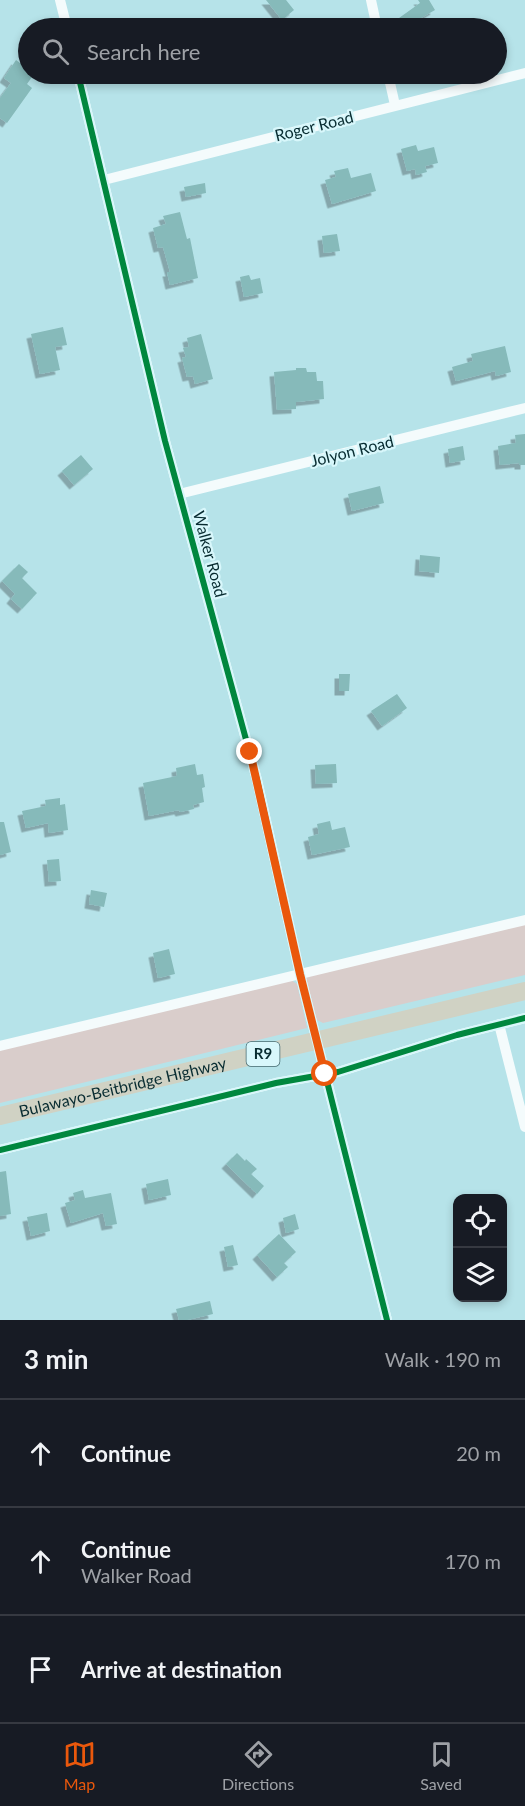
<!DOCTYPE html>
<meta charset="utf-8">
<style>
body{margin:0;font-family:Lato,sans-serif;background:#242831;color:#f1f3f6}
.controls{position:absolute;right:18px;bottom:18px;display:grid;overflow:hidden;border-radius:12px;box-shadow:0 3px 9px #0003}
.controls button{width:54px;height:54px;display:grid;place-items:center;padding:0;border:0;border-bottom:2px solid #363941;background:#171b24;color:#f1f3f6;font:30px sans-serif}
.stop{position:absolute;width:18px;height:18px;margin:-14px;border:4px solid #ea580c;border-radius:50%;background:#fff}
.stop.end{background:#ea580c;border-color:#fff;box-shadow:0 2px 6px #0008}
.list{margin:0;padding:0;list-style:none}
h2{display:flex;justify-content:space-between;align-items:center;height:78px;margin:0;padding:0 24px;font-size:26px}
h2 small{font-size:20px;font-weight:400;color:#9ea1a6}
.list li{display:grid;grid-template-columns:39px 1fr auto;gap:18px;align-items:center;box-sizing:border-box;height:108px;padding:0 24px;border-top:2px solid #363941}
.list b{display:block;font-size:22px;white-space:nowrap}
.list p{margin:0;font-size:20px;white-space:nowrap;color:#9ea1a6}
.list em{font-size:20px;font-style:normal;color:#9ea1a6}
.icon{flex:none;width:33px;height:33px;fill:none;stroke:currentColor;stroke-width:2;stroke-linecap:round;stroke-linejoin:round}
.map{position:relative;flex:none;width:525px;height:1320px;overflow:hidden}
.search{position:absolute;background:#171b24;box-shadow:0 3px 9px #0003;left:18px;right:18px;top:18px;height:66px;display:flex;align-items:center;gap:15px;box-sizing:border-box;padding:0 21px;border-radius:33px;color:#9ea1a6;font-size:22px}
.sheet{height:402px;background:#171b24}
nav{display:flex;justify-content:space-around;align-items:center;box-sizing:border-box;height:84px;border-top:2px solid #363941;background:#171b24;font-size:16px;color:#9ea1a6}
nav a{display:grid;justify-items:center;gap:3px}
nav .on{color:#ea580c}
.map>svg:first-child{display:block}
.green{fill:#d9cdcb}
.building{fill:#86baba;filter:url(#shadow)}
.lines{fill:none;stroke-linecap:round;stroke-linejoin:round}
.street{stroke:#f4fbfc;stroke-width:10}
.highway{stroke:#d0d2c4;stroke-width:18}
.cycleway-casing{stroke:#d8f7fb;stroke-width:10}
.cycleway{stroke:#00873e;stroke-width:6}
.route{stroke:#ea580c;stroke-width:8}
.labels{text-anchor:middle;stroke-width:4.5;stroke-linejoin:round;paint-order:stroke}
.shield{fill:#d8f7fb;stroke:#46696e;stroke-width:1.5}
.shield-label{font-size:15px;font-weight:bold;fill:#082c31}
.street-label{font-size:16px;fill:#082c31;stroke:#d8f7fb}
</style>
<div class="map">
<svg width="525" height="1320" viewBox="0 0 525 1320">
<defs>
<filter id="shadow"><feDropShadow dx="-4.5" dy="4.5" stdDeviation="0" flood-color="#0004"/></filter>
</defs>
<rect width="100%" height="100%" fill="#b6e3e9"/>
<path class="green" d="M525,924V975L323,1023L315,1019L304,976Z
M291,980L297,984L307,1028L0,1103V1050Z"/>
<path class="building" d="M266,0H286L294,10L282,20Z
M418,0H429L435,10L421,18L429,28H407L399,18L420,3Z
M16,60L28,69V74H34L27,84L32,88L7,123L0,118V98L11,83L4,78Z
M416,145L418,151L434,147L438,163L425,166L427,172L416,175L415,169L407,171L401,149Z
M348,168L351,178L371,173L376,191L332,204L325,180L336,177L334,171Z
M205,183L206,193L186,197L184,187Z
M180,212L187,239L190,238L198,278L170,285L167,272H170L163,247L158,248L153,228L166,224L163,216Z
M337,234L340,251L324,253L322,236Z
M249,275L251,280L260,278L263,293L244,297L240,277Z
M63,327L67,345L55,347L60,370L40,374L31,334Z
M201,334L213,379L195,384L193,376L187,377L182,358L186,357L183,348L189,347L187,338Z
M505,346L511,372L496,376L495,371L456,381L452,367L473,361L471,354Z
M296,368H306L307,372H316L317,381H323L324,399L296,402V409L277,410L274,372L296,370Z
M525,434V465H519V463L500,465L498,446L516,443L515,435Z
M463,446L465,460L450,463L448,449Z
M81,455L93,469L74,485L62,471Z
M380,486L384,503L352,511L348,494Z
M420,555L440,557L439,573L419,571Z
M19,564L28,572L22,578L37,593L22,609L11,599L15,594L2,581Z
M339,674H350L349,691H339Z
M397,694L407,708L382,726L371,711Z
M195,764L197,775L203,774L205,787L202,788L204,802L193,805L194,809L180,812L179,810L149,816L143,783L177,776L176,768Z
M336,764L337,783L316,784L315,765Z
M60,798V805L65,804L68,830L49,833L48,823L26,828L22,811L46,806L45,800Z
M330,821L332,830L345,827L350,847L312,855L308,837L319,834L317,824Z
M0,822H4L11,852L0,855Z
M59,859L61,881L49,882L47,860Z
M91,890L107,893L104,907L89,904Z
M169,949L175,974L158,978L153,953Z
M237,1153L245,1161L246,1159L257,1169L251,1174L264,1186L257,1194L226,1164Z
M6,1171L11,1214L0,1216V1172Z
M168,1179L171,1195L149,1200L146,1184Z
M83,1190L85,1198L111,1193L117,1224L106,1226L103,1213L71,1223L65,1203L75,1200L73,1193Z
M47,1213L50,1231L31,1236L27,1217Z
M295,1214L299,1229L286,1233L283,1218Z
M279,1234L296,1252L284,1263L288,1267L277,1277L257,1255Z
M233,1245L238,1265L228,1267L224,1247Z
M210,1301L213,1314L187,1320H179L176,1309Z"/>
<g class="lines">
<path class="street" d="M60,0L67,28
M371,0L377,28
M78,74L165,441L257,780L300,974L387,1320
M388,74L395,105
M104,180L525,73
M179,494L525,408
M499,1024L525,1127
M0,1046L525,920
M0,1150L276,1083L338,1072L457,1035L525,1018"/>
<path class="highway" id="s1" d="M0,1116L525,991"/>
<defs>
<path id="cycleway" d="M78,74L165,441L257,780L300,974L387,1320
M0,1150L276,1083L338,1072L457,1035L525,1018"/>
</defs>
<use href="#cycleway" class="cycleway-casing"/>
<use href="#cycleway" class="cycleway"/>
</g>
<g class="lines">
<path class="route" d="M250,752L300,974L325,1074"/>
</g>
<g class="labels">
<rect class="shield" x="246.5" y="1042" width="33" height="24" rx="4.5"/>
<g class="shield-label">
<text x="263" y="1059">R9</text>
</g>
<g class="street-label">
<text transform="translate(314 126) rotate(-14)" y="6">Roger Road</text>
<text transform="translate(352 451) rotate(-14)" y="6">Jolyon Road</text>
<text transform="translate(210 554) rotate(75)" y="6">Walker Road</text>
<text dy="6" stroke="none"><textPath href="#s1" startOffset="126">Bulawayo-Beitbridge Highway</textPath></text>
</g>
</g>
</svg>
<div class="controls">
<button><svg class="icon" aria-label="locate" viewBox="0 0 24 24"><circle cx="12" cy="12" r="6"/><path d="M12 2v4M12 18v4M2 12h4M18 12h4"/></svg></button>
<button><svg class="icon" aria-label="layers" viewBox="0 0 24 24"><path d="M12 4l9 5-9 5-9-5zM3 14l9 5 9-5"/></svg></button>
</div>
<div class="stop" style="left:325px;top:1074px"></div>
<div class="stop end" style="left:250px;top:752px"></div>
<div class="search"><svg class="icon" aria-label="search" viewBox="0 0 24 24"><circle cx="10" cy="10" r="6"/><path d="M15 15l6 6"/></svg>Search here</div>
</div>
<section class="sheet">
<h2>3 min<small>Walk · 190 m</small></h2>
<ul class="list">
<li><svg class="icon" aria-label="ahead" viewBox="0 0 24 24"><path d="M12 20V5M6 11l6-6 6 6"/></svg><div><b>Continue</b></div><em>20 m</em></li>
<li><svg class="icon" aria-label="ahead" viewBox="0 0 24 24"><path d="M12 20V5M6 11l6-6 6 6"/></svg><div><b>Continue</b><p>Walker Road</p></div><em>170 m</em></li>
<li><svg class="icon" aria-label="arrive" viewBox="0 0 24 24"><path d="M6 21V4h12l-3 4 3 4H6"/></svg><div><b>Arrive at destination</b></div></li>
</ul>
</section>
<nav>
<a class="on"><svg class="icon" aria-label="map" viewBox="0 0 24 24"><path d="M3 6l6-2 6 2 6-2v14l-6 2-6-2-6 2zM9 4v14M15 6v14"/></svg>Map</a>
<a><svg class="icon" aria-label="directions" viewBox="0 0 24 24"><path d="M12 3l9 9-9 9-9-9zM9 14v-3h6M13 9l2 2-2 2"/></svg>Directions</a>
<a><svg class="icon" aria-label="saved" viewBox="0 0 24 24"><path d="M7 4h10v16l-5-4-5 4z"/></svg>Saved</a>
</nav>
